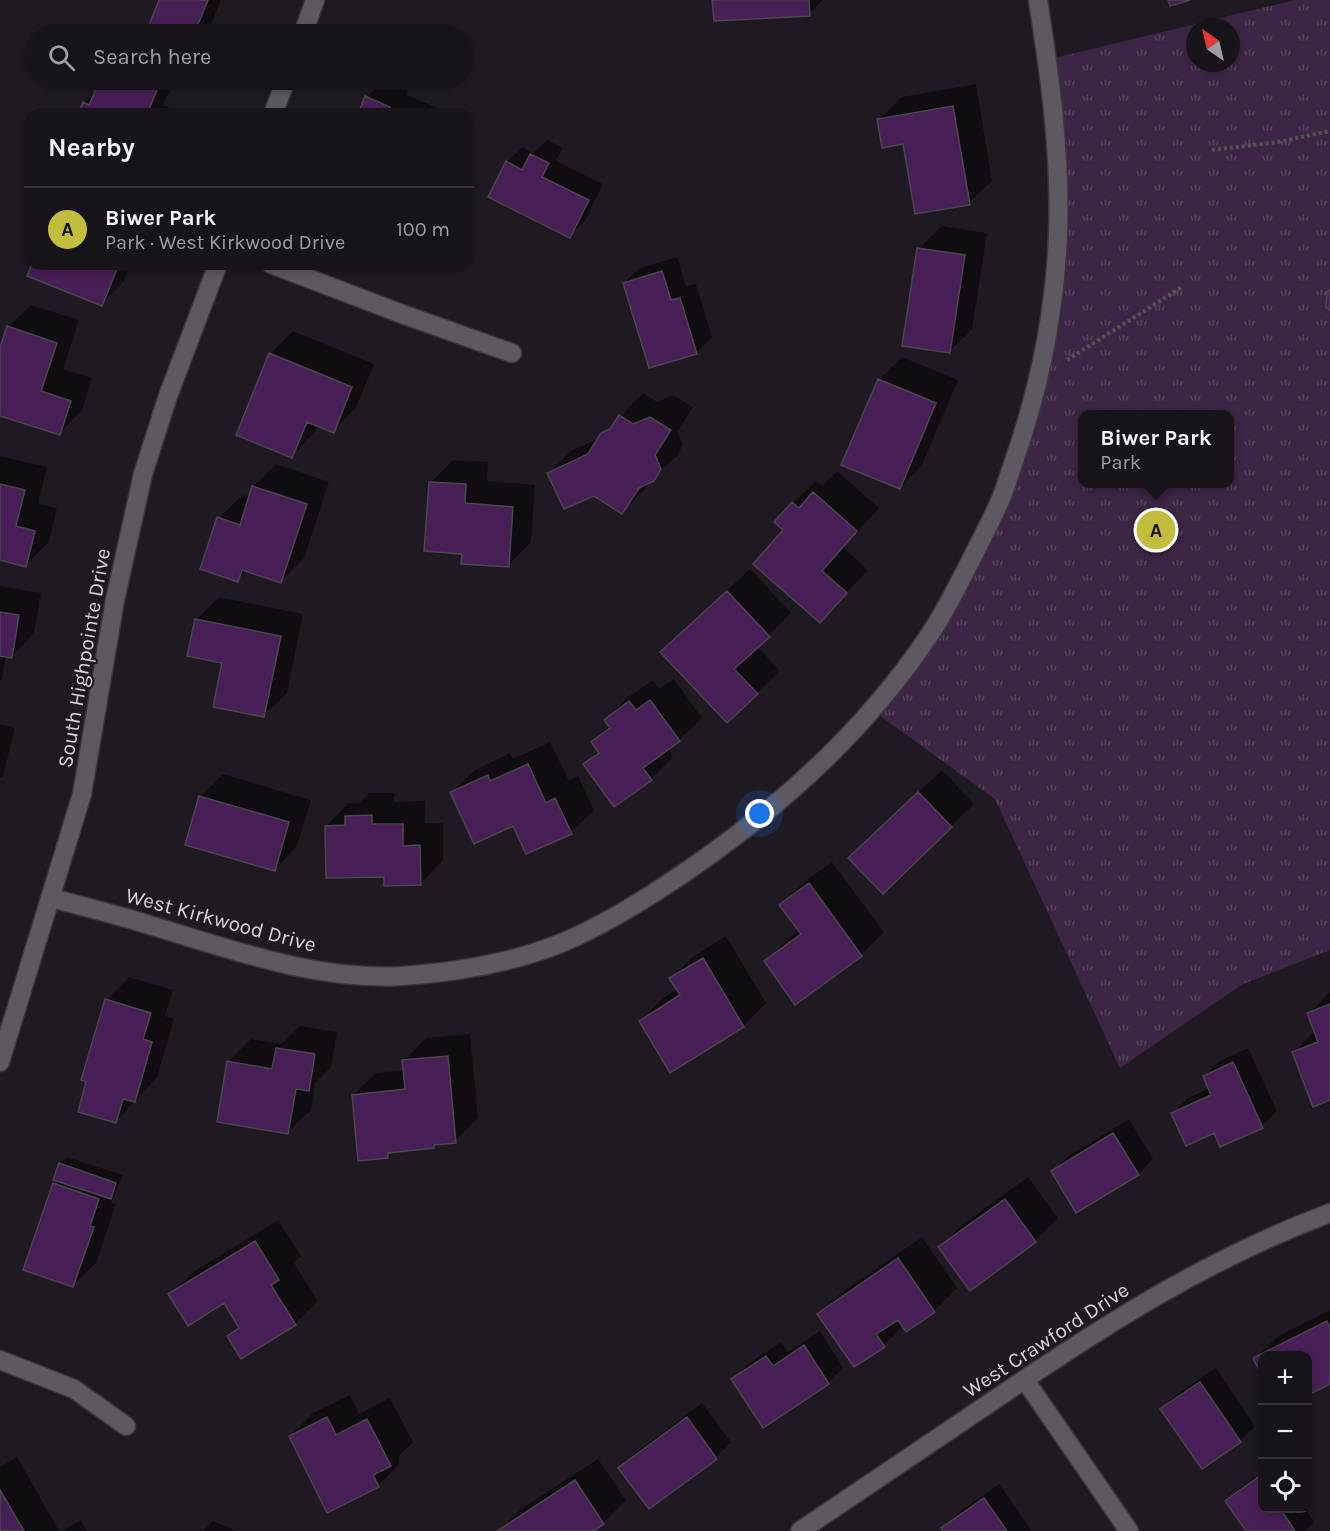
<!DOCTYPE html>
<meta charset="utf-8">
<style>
body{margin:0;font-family:Karla,sans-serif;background:#201d22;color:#f1f3f6}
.controls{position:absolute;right:18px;bottom:18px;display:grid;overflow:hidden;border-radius:12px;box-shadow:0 3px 9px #0003}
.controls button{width:54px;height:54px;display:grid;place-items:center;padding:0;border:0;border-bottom:2px solid #363338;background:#171419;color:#f1f3f6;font:30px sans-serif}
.compass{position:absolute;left:1186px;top:18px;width:54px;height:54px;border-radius:50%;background:#171419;box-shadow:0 3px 9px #0003;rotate:326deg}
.you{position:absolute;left:760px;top:814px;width:21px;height:21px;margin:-15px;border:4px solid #fff;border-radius:50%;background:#1a73e8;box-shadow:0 0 0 9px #1a73e833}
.badge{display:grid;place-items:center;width:39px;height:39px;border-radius:50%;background:#c3bd3e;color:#111;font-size:20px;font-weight:700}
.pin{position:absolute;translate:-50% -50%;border:3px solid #fff;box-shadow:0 2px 6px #0006}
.popup{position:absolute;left:1078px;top:410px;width:156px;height:78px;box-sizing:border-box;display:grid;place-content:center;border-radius:12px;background:#171419;filter:drop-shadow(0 2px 4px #0005);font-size:20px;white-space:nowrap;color:#9e9ea2}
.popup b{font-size:22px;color:#f1f3f6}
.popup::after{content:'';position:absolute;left:50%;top:100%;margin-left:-12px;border:12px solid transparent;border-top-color:#171419}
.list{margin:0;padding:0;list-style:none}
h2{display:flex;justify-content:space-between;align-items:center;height:78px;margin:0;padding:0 24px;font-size:26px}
h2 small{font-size:20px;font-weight:400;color:#9e9ea2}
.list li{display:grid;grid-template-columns:39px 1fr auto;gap:18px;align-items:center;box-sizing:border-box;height:84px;padding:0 24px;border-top:2px solid #363338}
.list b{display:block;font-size:22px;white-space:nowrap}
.list p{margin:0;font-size:20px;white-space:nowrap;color:#9e9ea2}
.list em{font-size:20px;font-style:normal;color:#9e9ea2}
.icon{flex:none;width:33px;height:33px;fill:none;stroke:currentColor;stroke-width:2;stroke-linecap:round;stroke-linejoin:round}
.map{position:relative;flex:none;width:1330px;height:1531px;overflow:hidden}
.search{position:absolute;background:#171419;box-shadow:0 3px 9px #0003;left:24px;top:24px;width:450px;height:66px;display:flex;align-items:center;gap:15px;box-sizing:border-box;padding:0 21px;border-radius:33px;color:#9e9ea2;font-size:22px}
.panel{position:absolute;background:#171419;box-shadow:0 3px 9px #0003;left:24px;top:108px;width:450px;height:162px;border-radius:18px}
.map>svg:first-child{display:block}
.park{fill:url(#park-tufts);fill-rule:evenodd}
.shadow{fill:#0007}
.building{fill:#481f56;stroke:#4c464e;stroke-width:1.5}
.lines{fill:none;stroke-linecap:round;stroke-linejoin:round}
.minor-casing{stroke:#3a363c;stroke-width:21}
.path{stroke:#575359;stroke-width:4;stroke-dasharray:3 3;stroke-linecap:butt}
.minor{stroke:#5e5861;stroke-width:18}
.labels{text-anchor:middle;stroke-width:4.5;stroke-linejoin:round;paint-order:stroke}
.street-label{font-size:21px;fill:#d6d2d7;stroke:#1f1a21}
</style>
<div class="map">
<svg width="1330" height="1531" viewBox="0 0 1330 1531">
<defs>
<pattern id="park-tufts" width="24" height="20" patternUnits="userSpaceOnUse" patternTransform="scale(1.5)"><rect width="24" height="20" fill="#3d2645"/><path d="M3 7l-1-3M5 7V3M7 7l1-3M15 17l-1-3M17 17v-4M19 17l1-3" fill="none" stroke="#58455f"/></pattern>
</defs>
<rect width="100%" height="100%" fill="#1f1a21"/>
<path class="park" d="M1295,0H1330V950L1241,985L1120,1068L995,799L872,710L928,638L1013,463L1054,295L1047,60ZM1195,27H1231V63H1195ZM1082,414H1230V484H1082Z"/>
<path class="shadow" d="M161,0H221L212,22L200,34H163L149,29Z
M714,0H823L809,14Z
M102,80H174L163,105L184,114H79L84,103L97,90Z
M385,80H401L411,84L406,95L452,114H359L367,97Z
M976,84L992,181L969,203L879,119L902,97Z
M547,140L563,148L556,161L603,184L585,221L569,236L507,162L522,147L533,153Z
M942,226L987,233L972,329L949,352L919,248Z
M677,257L686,286L696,284L712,337L697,352L650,366L624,283L640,268Z
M34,264H131L124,281L102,304Z
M31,305L79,320L63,369L92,378L82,411L59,433L0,414V353L8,327Z
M293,331L374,364L356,408L333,431L318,425L314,433L291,456L270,354Z
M902,357L958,380L922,465L900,488L879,380Z
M643,393L657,402L673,395L693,407L677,432L683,445L677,456L650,481L645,489L622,512L594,494L549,473L572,450L600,438Z
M0,456L47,467L38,504L57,508L49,542L26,565L0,559Z
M453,460L488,462L487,481L535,485L531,542L508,565L464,552L430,483Z
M276,464L329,482L304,558L281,581L248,570L238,580L219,518L242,495L250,498L253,487Z
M837,471L879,508L843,547L868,570L820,621L785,530L793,503L816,481L822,486Z
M750,569L791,613L757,646L780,671L757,693L685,630Z
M0,586L41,593L34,633L12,656L6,655L2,679L0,681Z
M219,597L303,614L287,693L264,715L224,662L196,620Z
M674,679L702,718L679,740L668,748L673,757L651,779L585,764L599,750L593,742L610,725L606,720L628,697L653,680L659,689Z
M0,724L15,728L3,776L0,778Z
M550,742L569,781L578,776L594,810L571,832L514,824L452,792L475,770L510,753L513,759Z
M942,770L974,804L883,892L873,835Z
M223,774L311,800L297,846L275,869L200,797Z
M369,793H394V802L425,801V823H443V860L421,883L386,876L326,826L349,803H360Z
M832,862L884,932L861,955L766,962L788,939L800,930L781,905L804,882Z
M726,936L766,1003L744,1026L671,1070L641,1021L663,998L678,989L671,978L694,956Z
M129,977L173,990L165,1016L174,1019L157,1077L116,1122L107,1000Z
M1330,992V1098L1294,1052L1315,1031L1309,1013Z
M300,1026L337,1032L331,1067L315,1083L311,1110L288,1132L228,1062L251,1039L281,1044Z
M470,1034L478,1118L455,1141L438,1143L434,1147L393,1151L387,1156L353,1095L376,1073L404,1070V1061L426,1038Z
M1248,1048L1277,1111L1262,1127L1215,1131L1173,1113L1188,1098L1210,1088L1204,1076L1220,1061Z
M1129,1119L1153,1159L1138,1174L1053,1171L1068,1156Z
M67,1157L123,1175L111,1203L116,1204L96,1263L73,1285L55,1184L58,1180L60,1164Z
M1028,1177L1058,1218L1035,1241L970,1288L940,1247L963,1224Z
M278,1220L301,1256L294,1263L318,1301L295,1324L229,1336L239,1325L224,1301L170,1294L193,1272Z
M922,1237L957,1288L934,1311L906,1330L903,1326L884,1345L819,1314L842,1292Z
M1330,1310V1382L1308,1394V1356H1262V1373L1255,1358L1278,1336Z
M820,1331L843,1368L828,1383L763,1425L733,1379L748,1364L781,1342L788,1352Z
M1216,1368L1255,1426L1240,1441L1203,1467L1162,1409L1177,1394Z
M350,1395L359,1414L390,1398L413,1442L398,1457L400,1463L378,1486L290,1436L313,1413Z
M702,1403L731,1442L716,1457L620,1468L635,1453Z
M17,1457L59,1531H0V1467Z
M598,1459L626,1500L603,1523L591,1531H499L521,1509Z
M1262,1471V1508H1305L1314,1522L1305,1531H1248L1226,1501L1242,1486Z
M999,1484L1032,1531H945L943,1528L958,1513Z
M81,1520L87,1531H62Z
M213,1521L237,1531H203Z"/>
<path class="building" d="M159,0H208L194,34H159L147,30Z
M712,0H809L810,16L714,21Z
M1168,0H1190L1170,6Z
M100,80H138L158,88L147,114H78L83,102L89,105Z
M365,96L390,107L386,114H358Z
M953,106L970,205L915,214L903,144L882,148L877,119Z
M530,154L549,163L542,177L589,200L570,238L488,197L506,161L522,170Z
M917,248L965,255L950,353L902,346Z
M32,264H119L102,306L27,276Z
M662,271L671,300L680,298L697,354L649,368L623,283Z
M1330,290V310L1326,307L1327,292Z
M7,326L57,343L41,391L71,401L60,435L0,416V348Z
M269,353L352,387L334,433L307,422L292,458L236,435Z
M878,379L936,403L900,489L841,465Z
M619,415L633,424L650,417L671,430L655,455L661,469L654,481L639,488L622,514L594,496L564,509L547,473L588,454L601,433L610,429Z
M429,482L466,484L465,503L513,507L509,567L461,564L462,554L424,551Z
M0,484L25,490L16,526L35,531L26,567L0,560Z
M252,486L307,504L281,583L242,570L238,582L200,569L217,517L240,525Z
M813,492L857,531L822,571L847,593L820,623L753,564L783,530L774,522L792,502L799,508Z
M727,591L770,637L734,669L758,694L727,723L660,652Z
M0,612L19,615L12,658L0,656Z
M195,619L281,636L264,717L213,707L222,663L187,656Z
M650,700L680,741L643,768L652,780L614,807L583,764L599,753L591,742L610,728L604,720L629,701L636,710Z
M528,764L546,803L555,798L572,834L526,854L513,826L474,844L450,792L488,775L490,781Z
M918,792L952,827L883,894L848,858Z
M199,796L289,822L275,871L185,845Z
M372,815V824H403V846L420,845L421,885L384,886V877L326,878L325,826L345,825V816Z
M809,883L862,956L795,1005L764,961L801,934L779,905Z
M703,958L744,1027L670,1073L639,1021L680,995L669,978Z
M105,999L151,1013L143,1039L152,1042L135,1102L123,1099L116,1123L78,1112L86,1082L81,1080Z
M1330,1004V1100L1313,1107L1292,1052L1318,1042L1307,1013Z
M276,1048L315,1054L309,1091L296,1089L288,1134L217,1122L227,1061L272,1069Z
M448,1056L456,1143L434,1145V1148L388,1153V1158L358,1161L352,1095L405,1089L402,1060Z
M1233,1062L1263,1128L1220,1147L1214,1133L1186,1146L1171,1113L1211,1095L1203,1076Z
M1113,1133L1139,1175L1076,1213L1051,1171Z
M59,1163L116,1183L111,1199L53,1180Z
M53,1183L99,1199L90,1226L94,1227L73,1287L23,1270Z
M1005,1199L1036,1242L970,1291L938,1247Z
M255,1241L279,1280L271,1285L296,1325L241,1359L227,1336L239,1328L224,1303L188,1326L168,1294Z
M898,1258L935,1312L906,1332L898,1320L876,1334L885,1347L854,1367L817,1314Z
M1327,1321L1330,1327V1384L1308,1395V1356H1262V1376L1253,1358Z
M804,1345L829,1384L763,1428L731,1379L766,1356L773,1366Z
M1200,1382L1241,1442L1202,1469L1160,1409Z
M327,1417L336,1435L367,1419L391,1466L373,1475L379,1487L327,1513L289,1436Z
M687,1417L717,1459L649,1509L618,1468Z
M1258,1477L1262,1483V1508H1280L1295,1531H1246L1225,1501Z
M575,1480L604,1524L593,1531H497Z
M0,1490L24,1531H0Z
M984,1498L1007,1531H943L941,1528Z"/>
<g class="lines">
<defs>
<path id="minor" d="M303,34L315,0
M273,114L286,80
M271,264L402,314L512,353
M51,898C86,907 122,916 156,927C236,951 318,981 402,976C460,972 520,962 573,938C625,914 685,874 730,840C806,783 875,716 928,637C946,611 959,583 973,556C982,538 991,521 999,503C1005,491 1008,477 1013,464C1039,390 1055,313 1058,234C1061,156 1050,77 1038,0
M0,1062L82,794L115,600L143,474L168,396L218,264
M0,1360L74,1389L126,1426
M1025,1380L1129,1531
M800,1531C867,1486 934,1441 1000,1396C1106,1324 1209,1258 1330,1213"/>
</defs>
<use href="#minor" class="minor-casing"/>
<path class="path" d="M1212,150L1278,142L1330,131
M1067,360L1182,287"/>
<use href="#minor" class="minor"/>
</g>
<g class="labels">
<g class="street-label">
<text transform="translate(84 658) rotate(-80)" y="7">South Highpointe Drive</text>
<text transform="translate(221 920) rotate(15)" y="7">West Kirkwood Drive</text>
<text transform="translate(1046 1340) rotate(-33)" y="7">West Crawford Drive</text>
</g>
</g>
</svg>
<div class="controls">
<button>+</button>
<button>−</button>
<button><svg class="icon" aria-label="locate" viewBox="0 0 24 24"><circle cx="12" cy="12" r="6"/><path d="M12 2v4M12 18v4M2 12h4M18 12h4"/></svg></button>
</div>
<svg class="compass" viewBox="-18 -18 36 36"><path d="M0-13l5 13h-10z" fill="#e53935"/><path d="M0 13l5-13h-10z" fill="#9e9ea2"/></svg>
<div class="you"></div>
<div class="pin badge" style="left:1156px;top:530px">A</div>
<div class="popup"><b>Biwer Park</b>Park</div>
<div class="search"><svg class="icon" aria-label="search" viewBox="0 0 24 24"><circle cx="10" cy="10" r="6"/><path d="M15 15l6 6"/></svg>Search here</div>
<section class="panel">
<h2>Nearby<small></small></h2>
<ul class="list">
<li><span class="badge">A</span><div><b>Biwer Park</b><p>Park · West Kirkwood Drive</p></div><em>100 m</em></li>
</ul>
</section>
</div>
